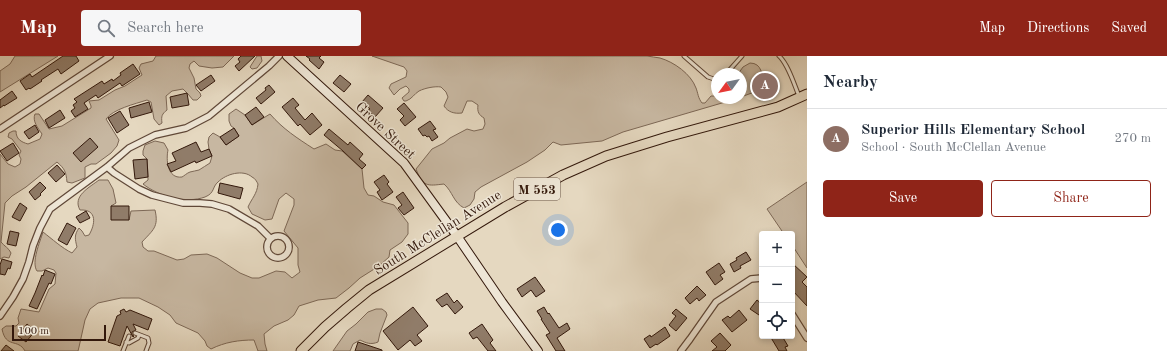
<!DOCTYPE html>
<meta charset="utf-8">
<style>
body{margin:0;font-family:"Old Standard TT",serif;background:#f6f6f7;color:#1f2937}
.controls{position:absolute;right:12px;bottom:12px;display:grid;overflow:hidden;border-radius:4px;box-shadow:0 2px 6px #0003}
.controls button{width:36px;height:36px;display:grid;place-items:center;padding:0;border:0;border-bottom:1px solid #e0e1e3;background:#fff;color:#1f2937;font:20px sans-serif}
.compass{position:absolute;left:711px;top:12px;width:36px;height:36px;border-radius:50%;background:#fff;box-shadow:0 2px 6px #0003;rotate:237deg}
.scale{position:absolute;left:12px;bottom:10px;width:94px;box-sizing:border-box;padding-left:4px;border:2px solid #33180b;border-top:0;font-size:11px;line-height:14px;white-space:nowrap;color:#33180b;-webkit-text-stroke:3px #eee6d6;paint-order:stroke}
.you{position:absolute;left:558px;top:174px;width:14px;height:14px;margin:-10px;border:3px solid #fff;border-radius:50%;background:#1a73e8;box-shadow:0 0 0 6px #1a73e833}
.badge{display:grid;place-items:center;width:26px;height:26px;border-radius:50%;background:#8f2418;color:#fff;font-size:13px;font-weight:700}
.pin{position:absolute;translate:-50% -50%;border:2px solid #fff;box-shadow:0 1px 4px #0006}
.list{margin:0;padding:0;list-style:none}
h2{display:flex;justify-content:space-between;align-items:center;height:52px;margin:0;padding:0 16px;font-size:17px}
h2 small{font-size:13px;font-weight:400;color:#747a83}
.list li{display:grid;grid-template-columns:26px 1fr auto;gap:12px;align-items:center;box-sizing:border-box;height:60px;padding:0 16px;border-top:1px solid #e0e1e3}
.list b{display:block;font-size:15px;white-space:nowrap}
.list p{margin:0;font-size:13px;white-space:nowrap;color:#747a83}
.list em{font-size:13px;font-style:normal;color:#747a83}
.actions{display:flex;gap:8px;padding:12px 16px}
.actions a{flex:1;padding:9px 0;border:1px solid #8f2418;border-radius:4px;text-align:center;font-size:14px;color:#8f2418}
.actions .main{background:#8f2418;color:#fff}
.icon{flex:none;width:22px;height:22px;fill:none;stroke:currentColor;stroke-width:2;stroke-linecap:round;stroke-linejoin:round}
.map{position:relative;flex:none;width:807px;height:295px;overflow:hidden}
header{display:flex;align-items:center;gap:24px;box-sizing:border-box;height:56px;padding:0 20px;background:#8f2418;color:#fff}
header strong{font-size:19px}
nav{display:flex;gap:22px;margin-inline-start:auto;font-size:14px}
.search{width:280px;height:36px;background:#f6f6f7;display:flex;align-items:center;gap:10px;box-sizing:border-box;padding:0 14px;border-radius:4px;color:#747a83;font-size:15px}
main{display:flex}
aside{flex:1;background:#fff}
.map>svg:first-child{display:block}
.green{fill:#c7b7a1;stroke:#7d6856}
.building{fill:#907c69;stroke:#33180b}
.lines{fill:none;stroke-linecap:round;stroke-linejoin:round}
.lane-casing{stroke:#604838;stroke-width:5}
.street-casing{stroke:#604838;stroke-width:8}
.secondary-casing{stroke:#33180b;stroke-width:10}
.primary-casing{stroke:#33180b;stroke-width:11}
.lane{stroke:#eee6d6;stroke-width:3}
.street{stroke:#eee6d6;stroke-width:5.5}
.secondary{stroke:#eee6d6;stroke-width:8}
.primary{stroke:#e5d8c0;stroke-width:9}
.labels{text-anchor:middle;stroke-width:3;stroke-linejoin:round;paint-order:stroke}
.shield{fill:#eee6d6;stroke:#6b5648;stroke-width:1}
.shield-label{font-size:13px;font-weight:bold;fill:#33180b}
.street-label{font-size:14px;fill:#33180b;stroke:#eee6d6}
</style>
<header>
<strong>Map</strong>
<div class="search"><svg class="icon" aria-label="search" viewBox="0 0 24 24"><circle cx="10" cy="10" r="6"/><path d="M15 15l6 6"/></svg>Search here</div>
<nav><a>Map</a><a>Directions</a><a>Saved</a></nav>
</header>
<main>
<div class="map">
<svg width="807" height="295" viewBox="0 0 807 295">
<rect width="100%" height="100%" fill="#e5d8c0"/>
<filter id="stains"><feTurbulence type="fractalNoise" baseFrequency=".005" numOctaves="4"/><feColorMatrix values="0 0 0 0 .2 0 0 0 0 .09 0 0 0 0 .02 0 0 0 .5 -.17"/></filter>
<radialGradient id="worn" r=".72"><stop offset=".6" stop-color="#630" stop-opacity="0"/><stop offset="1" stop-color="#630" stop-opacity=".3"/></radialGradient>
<path class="green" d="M15,0H58L0,36V15L10,8Z
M156,0H234L223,11L212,12L199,10L194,5L190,8L189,12L194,22L196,33L200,37L201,40L197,44H193L188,38L183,33L172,35L166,40L167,54C162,58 161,60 162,67L159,69L154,63L151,46L147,44C135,48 113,53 106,63L119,84L117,90L111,97L96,108H91L85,111V122L72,127L67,126C66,116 65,113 57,106L26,131L12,140L5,147L1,186C4,190 9,192 11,197L9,202L4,201L0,203V98L8,108L15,111L20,108L21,103L19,99L21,95L12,83L8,81L9,77L13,75H16C16,83 21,86 28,88L40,83L42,78C38,72 32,65 35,58H39L49,73L62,70L91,52V50L89,45L99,44L115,34L125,30L142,19L139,12L141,8L153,5Z
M257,0H261L262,5L257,12L252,13L250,11Z
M372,0H647C651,1 656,1 660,2C674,6 691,18 696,32C698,37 698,42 702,47H705L711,40H717V42H739L623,76L602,85L561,89L553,86L545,94L527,106L481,131L475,136L474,143L470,149L464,152C453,146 453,136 444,128C427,130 423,131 416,113L432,93L444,87L450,82L467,73L474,75L483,73L485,68L484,62C479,59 477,56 478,49L472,45H467L462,57C454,58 448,56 444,50L448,41L446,36L441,31C435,30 425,32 419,35C414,38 412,43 406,45H404L402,42L409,36V33L406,30L400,33L394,39L389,32L391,28L406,21L407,15L404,11Z
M750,7C762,7 762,19 764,28L757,35L741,41V18H738L743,11Z
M236,53L245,59L252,69L270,58C283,73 297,82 314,93L326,88L335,94L342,95L362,113L364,132L368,139L374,140L383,146L394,149L408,167V178L402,186L390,194L389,201L379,210L360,222L349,232L336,242L318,244L299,250L294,259L288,264L274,270L264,278L265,288L267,295H258L254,284C239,284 225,286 211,293L207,290L205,285L198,277L176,267L170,259L158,251L139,242H121L98,247L90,253L85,264L79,291L78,295H25C18,282 6,293 2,273L6,270H16L19,267L18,262L21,253L39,256L49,233L55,228L56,217L54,214L48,212L42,215H37C31,206 40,186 43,176C52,183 62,192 72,197L77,191C75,183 74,179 79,172L82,175L85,180L89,179C95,169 98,153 80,154C72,140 90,131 99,124H108L113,133L116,147L111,150L129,164L131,155L155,154C159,171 153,174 142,186L143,191L148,195H154L177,204L184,203L191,199L207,198L217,202L240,217L252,222H259L276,215L285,216L292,222L300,216L298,209V192L284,175L294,149V143L286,137L279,143L272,163L265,164L252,158L248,151C252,142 257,138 258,128C257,126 255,122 252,121C243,113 226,118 218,126C212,131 215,137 205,141C186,148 158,140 143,128L148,124V121L147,103L143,99V95L145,89L155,85L164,87L168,94C166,103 167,123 182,121C184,120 187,117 190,116C193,115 196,115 199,114C203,112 206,109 210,107L212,100L209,93L208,86L209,81L213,77L220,81L226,89L239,80L234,72L231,70L229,65V58Z
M807,126V212L792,189V178H784L767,153Z
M376,253H382L386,256L387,259L380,277L378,286C371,289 366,287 360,284L353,288L350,295H333L347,275L356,268L368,256Z"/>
<path class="building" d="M63,0H76L79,5L61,18L58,13L41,24L42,25L30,33L29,32L26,34L20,25L30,18L32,21Z
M241,0H255L239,15L235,10L240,6L238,3Z
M306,0H321L319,2L324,6L319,13L309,4L310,3Z
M133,8L140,18L122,30L120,27L98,42L96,39L84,47L88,53L75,61L71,55L75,52L73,49L77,46L74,43L102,25L104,28L112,23L113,25L121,19L120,17Z
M211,19L215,25L201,35L196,29Z
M340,19L351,28L344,36L333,27Z
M269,29L275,36L261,48L256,42L266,34L265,32Z
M12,35L17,42L4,50V49L0,52V44Z
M187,37L189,49L172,52L170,41Z
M368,39L383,52L375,61L368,54L370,53L362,46Z
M293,42L299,49L295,52L305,64L312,57L322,69L310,79L300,68L298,70L282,51Z
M149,46L152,56L131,62L129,52Z
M404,47L416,61L405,70L400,64L404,60L397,53Z
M256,51L264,61L252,69L245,59Z
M60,54L65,62L49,72L45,64Z
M120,55L129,69L117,77L108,62Z
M430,65L436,73L433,74L438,81L432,85L429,80L427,81L425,79L423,80L418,73Z
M35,69L39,76L29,83L24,76Z
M234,72L239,80L226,89L220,81Z
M329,73L348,89L350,86L363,98L359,103L366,109L362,113L343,95L324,79Z
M90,82L98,91L81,106L73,97Z
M196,86L201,96L209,93L212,100L196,107L195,105L171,116L167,108L176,105L172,97Z
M13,87L19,97L7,105L0,95Z
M147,103L148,121L135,123L133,104Z
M57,109L65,118L56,126L48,117Z
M384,119L389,126L387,128L393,136L382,144L377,136L380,134L374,126Z
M40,126L46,132L40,138L41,139L35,144L29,136Z
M220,127L243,132L240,143L218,137Z
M403,136L414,152L404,159L398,152L402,149L396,141Z
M20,147L27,152L20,165L12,161Z
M111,150H129V164H111Z
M86,155L90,162L80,167L76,161Z
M67,167L76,172L67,189L58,184Z
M10,175L19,177L16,190L7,188Z
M746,196L751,204L740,210L741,212L734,216L730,208L737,204L736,202Z
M2,203L12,206L10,213L8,212L5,219L0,218V209Z
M719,207L725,216L720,219L723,223L715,229L706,216Z
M792,207L807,221L802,226L807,231V250L792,234Z
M45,214L55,218L51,228L49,227L37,253L29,250L35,237L42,219L43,220Z
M535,221L545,235L536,241L531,234L522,241L517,233Z
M697,230L706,239L699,245L697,242L690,248L685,242Z
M447,237L454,247L457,244L463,251L455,258L447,248L442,251L436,244Z
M757,244L762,248V261L750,253Z
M413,251L428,270L417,279L422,285L415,290L410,284L398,294L383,275Z
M544,251L548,258L549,257L559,272L567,267L570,273L557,282L565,295H556L546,279L550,277L541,263H542L537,255Z
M124,253L126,256L130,254L152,263L148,274L133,268L136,274L132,276V279L134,280L133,281L127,270L120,290L108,286L117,260L121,258L120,255Z
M676,253L687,262L676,275L669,269L676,260L672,257Z
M739,254L747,264L732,276L722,264L728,260L730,262Z
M27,268L35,275L26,286L18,280Z
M482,268L493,284L490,287L496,295H488L477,281L473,283L469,277Z
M665,271L670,280L657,289L656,288L650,292L644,283L650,279L651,281Z
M720,277L731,289L725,295H712L717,291L711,285Z
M770,280H782L788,290L785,291L787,295H779Z
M358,286L382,294V295H355Z
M6,289L14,295H1Z"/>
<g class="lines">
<defs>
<path id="lane" d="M684,0L708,21L717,24
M779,0C788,8 794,28 799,40
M726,18L742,0
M135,277L148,282L149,287L146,295
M126,286L129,287L138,282L139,279
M123,295L129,280"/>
<path id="street" d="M0,73L110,0
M107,111L114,117L139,133L152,139L183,147H200L212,148L229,153L258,170L270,182
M267 191a11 11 0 1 1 22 0a11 11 0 1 1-22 0Z
M792,258L807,282
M0,260L13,241L23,223L29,206L33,190L40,172L50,153L107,111L129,92L155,79L186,72L209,60L269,10L279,0
M681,295L690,283L716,246L751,223L762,222"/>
<path id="secondary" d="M287,0L404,107L457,180L502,246L538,295"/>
<path id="primary" d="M301,295L325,271L347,252L369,234L505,151L563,119L606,100L667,81L778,51L807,38"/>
</defs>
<use href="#lane" class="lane-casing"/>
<use href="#street" class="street-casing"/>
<use href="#secondary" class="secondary-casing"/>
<use href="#primary" class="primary-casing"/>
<use href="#lane" class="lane"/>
<use href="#street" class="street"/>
<use href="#secondary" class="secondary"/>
<use href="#primary" class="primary"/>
</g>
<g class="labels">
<rect class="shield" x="514" y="122" width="46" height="22" rx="3"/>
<g class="shield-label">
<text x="537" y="138">M 553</text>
</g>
<g class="street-label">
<text transform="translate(386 74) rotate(43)" y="5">Grove Street</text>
<text transform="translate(437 176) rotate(-32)" y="5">South McClellan Avenue</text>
</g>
</g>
<rect width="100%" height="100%" filter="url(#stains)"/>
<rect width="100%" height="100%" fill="url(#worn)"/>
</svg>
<div class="controls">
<button>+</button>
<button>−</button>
<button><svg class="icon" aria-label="locate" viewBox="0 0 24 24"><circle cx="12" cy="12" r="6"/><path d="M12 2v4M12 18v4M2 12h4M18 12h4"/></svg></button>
</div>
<svg class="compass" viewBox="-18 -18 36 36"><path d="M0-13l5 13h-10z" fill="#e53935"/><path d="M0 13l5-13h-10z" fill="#747a83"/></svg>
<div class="scale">100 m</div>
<div class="you"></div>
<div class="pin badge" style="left:765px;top:30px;background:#8d6e63">A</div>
</div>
<aside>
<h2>Nearby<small></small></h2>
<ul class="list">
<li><span class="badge" style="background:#8d6e63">A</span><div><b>Superior Hills Elementary School</b><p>School · South McClellan Avenue</p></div><em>270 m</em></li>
</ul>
<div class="actions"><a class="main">Save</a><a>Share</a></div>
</aside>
</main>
